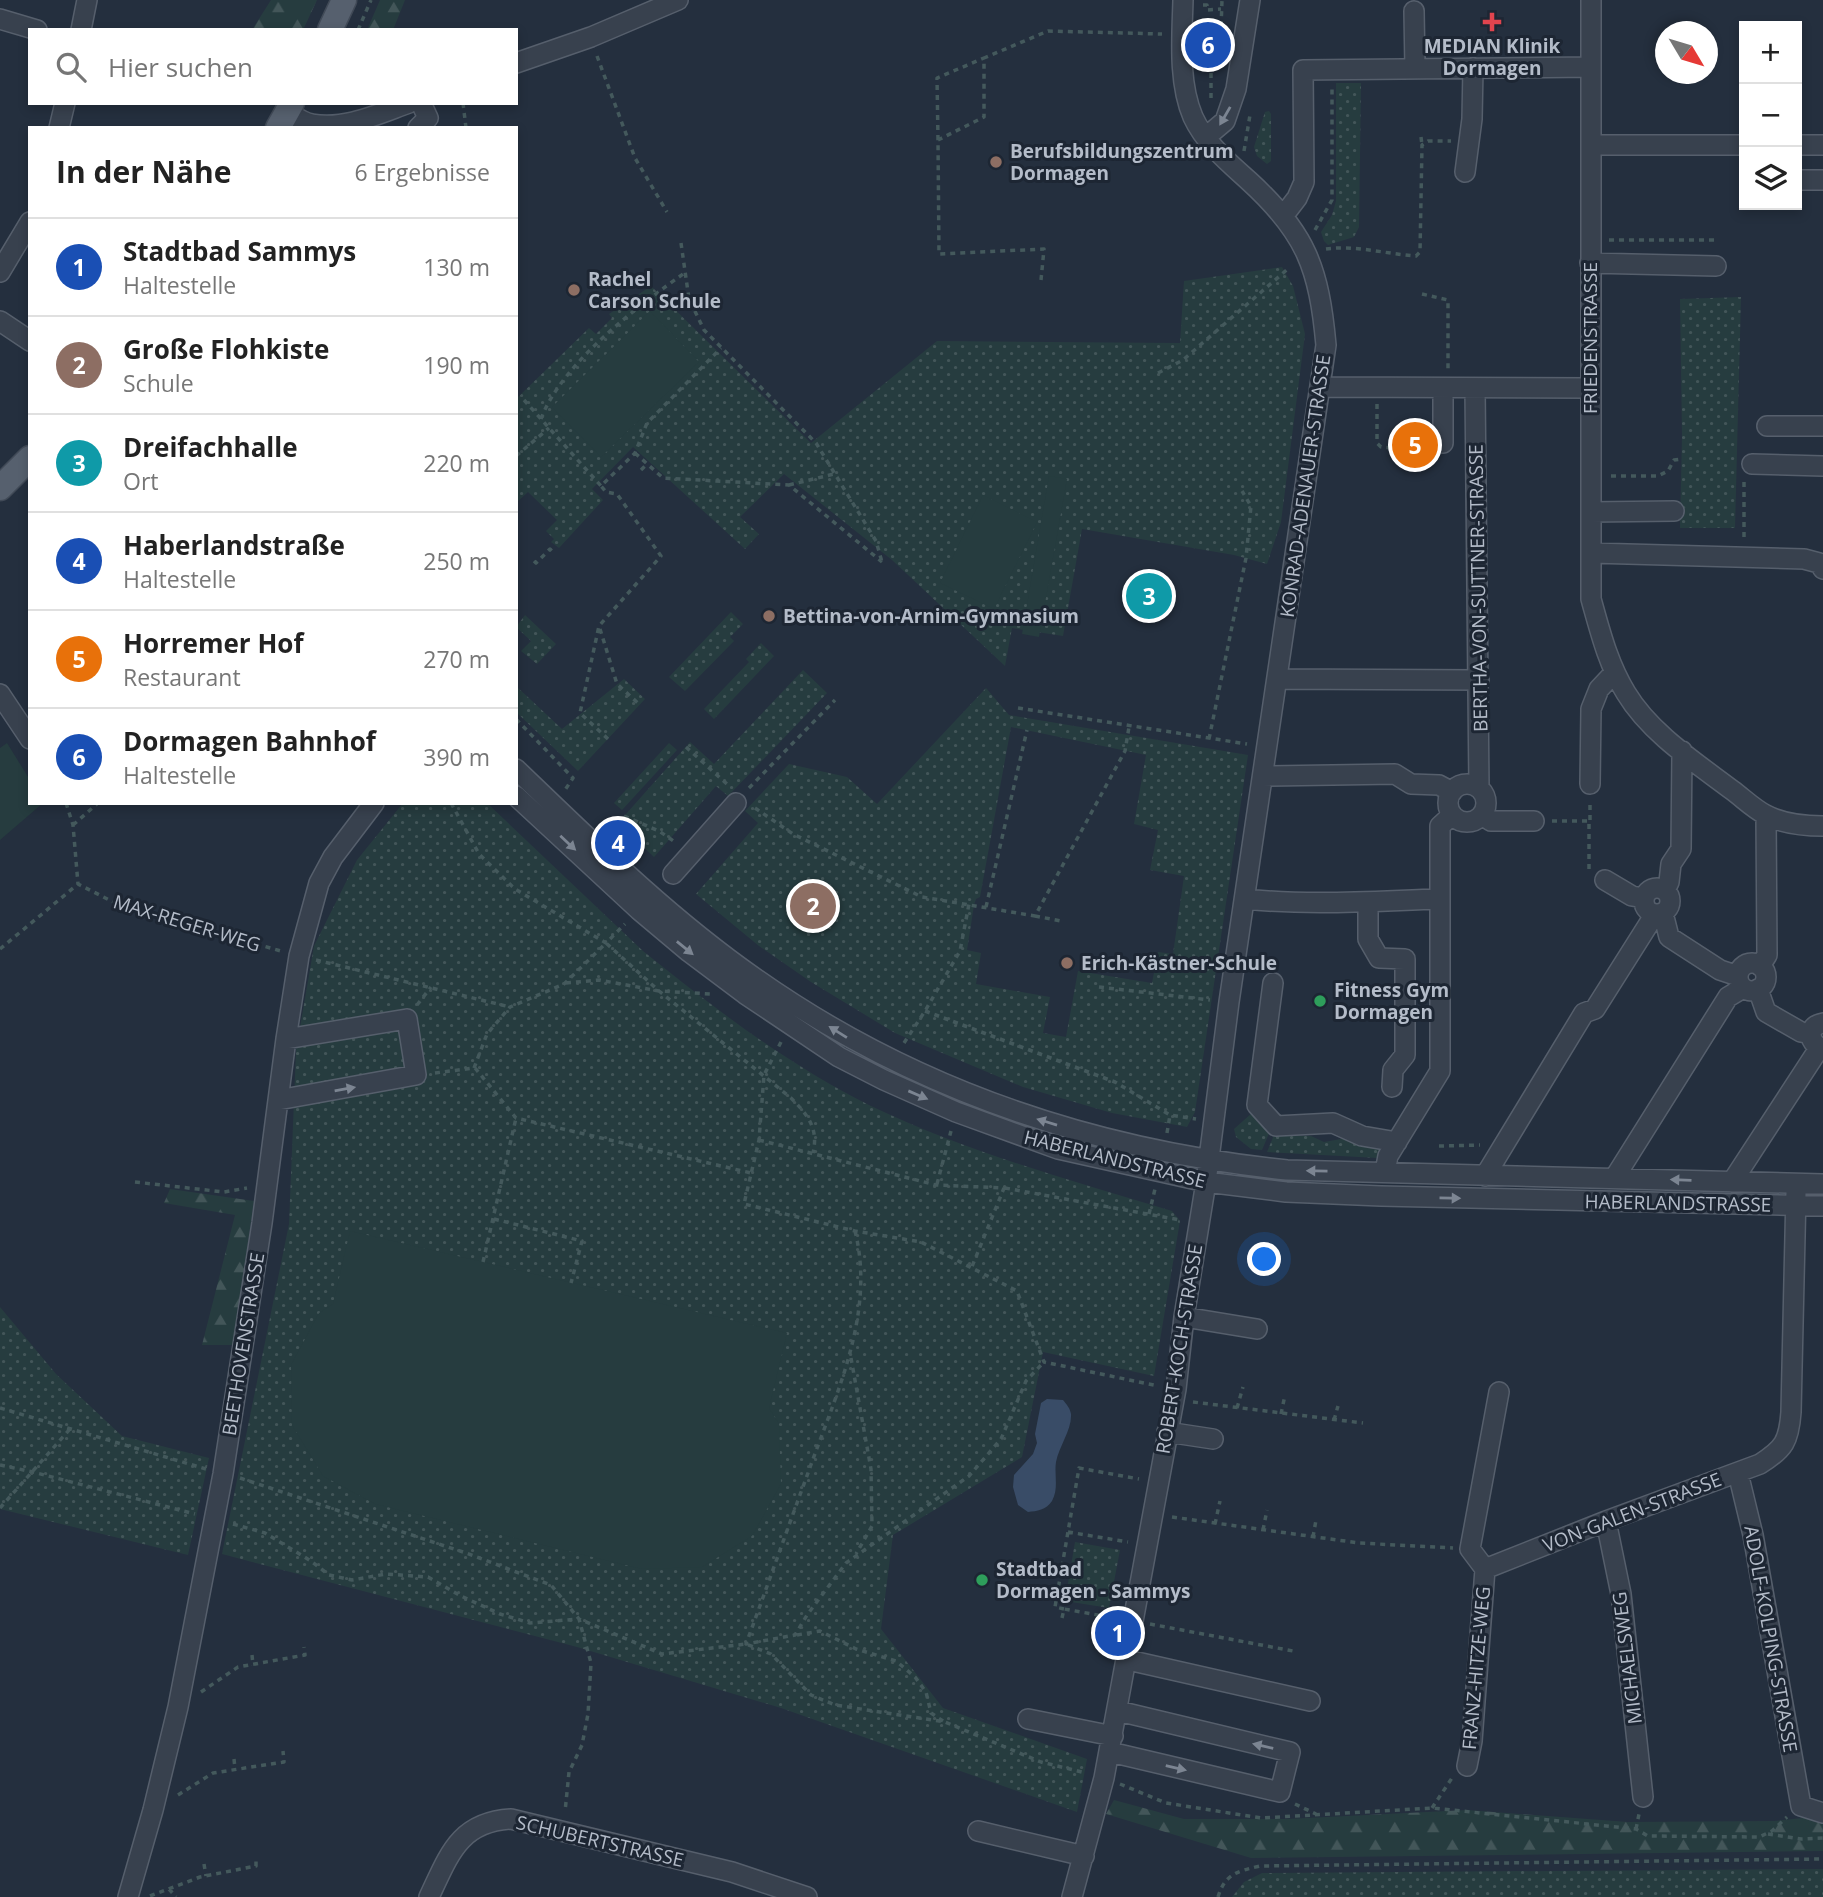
<!DOCTYPE html>
<html lang="de">
<meta charset="utf-8">
<style>
body{margin:0;font-family:"Open Sans",sans-serif;background:#f6f6f6;color:#222}
.controls{position:absolute;right:21px;top:21px;display:grid;overflow:hidden;border-radius:0px;box-shadow:0 4px 10px #0003}
.controls button{width:63px;height:63px;display:grid;place-items:center;padding:0;border:0;border-bottom:2px solid #e0e0e0;background:#fff;color:#222;font:35px sans-serif}
.compass{position:absolute;left:1655px;top:21px;width:63px;height:63px;border-radius:50%;background:#fff;box-shadow:0 4px 10px #0003;rotate:128deg}
.you{position:absolute;left:1265px;top:1260px;width:24px;height:24px;margin:-18px;border:5px solid #fff;border-radius:50%;background:#1a73e8;box-shadow:0 0 0 10px #1a73e833}
.badge{display:grid;place-items:center;width:46px;height:46px;border-radius:50%;background:#0f766e;color:#fff;font-size:23px;font-weight:700}
.pin{position:absolute;translate:-50% -50%;border:4px solid #fff;box-shadow:0 2px 7px #0006}
.list{margin:0;padding:0;list-style:none}
h2{display:flex;justify-content:space-between;align-items:center;height:91px;margin:0;padding:0 28px;font-size:30px}
h2 small{font-size:23px;font-weight:400;color:#767676}
.list li{display:grid;grid-template-columns:46px 1fr auto;gap:21px;align-items:center;box-sizing:border-box;height:98px;padding:0 28px;border-top:2px solid #e0e0e0}
.list b{display:block;font-size:26px;white-space:nowrap}
.list p{margin:0;font-size:23px;white-space:nowrap;color:#767676}
.list em{font-size:23px;font-style:normal;color:#767676}
.icon{flex:none;width:38px;height:38px;fill:none;stroke:currentColor;stroke-width:2;stroke-linecap:round;stroke-linejoin:round}
.map{position:relative;flex:none;width:1823px;height:1897px;overflow:hidden}
.search{position:absolute;background:#fff;box-shadow:0 4px 10px #0003;left:28px;top:28px;width:490px;height:77px;display:flex;align-items:center;gap:18px;box-sizing:border-box;padding:0 24px;border-radius:0px;color:#767676;font-size:26px}
.panel{position:absolute;background:#fff;box-shadow:0 4px 10px #0003;left:28px;top:126px;width:490px;height:679px;border-radius:0px}
.map>svg:first-child{display:block}
.grass{fill:url(#grass-dots);fill-rule:evenodd}
.forest{fill:url(#forest-firs)}
.garden{fill:#263c3f}
.water{fill:#394c67}
.lines{fill:none;stroke-linecap:round;stroke-linejoin:round}
.minor-casing{stroke:#565f6c;stroke-width:22}
.major-casing{stroke:#414a57;stroke-width:27}
.path{stroke:#44595c;stroke-width:3.5;stroke-dasharray:5 5;stroke-linecap:butt}
.minor{stroke:#38414e;stroke-width:19}
.major{stroke:#56606e;stroke-width:24}
.oneway{fill:#7c8592}
.health-dot{fill:#e0444e;stroke:#1d2633;stroke-width:2.5}
.education-dot{fill:#8d6e63;stroke:#1d2633;stroke-width:2.5}
.leisure-dot{fill:#2e9e5b;stroke:#1d2633;stroke-width:2.5}
.labels{text-anchor:middle;stroke-width:6;stroke-linejoin:round;paint-order:stroke}
.poi-label{font-size:19px;font-weight:bold;fill:#b4bcc9;stroke:#1d2633;text-anchor:start}
.street-label{font-size:19px;fill:#b4bcc9;stroke:#1d2633}
</style>
<div class="map">
<svg width="1823" height="1897" viewBox="0 0 1823 1897">
<defs>
<pattern id="grass-dots" width="8" height="8" patternUnits="userSpaceOnUse" patternTransform="scale(1.75)"><rect width="8" height="8" fill="#263c3f"/><path d="M2 2h.1M6 6h.1" fill="none" stroke="#435659" stroke-width="1.8" stroke-linecap="round"/></pattern>
<pattern id="forest-firs" width="22" height="20" patternUnits="userSpaceOnUse" patternTransform="scale(1.75)"><rect width="22" height="20" fill="#263c3f"/><path d="M5 1l3.5 6h-7zM16 11l3.5 6h-7z" fill="#435659"/></pattern>
</defs>
<rect width="100%" height="100%" fill="#242f3e"/>
<path class="grass" d="M1336,83H1361L1359,227L1354,237L1328,245L1324,241L1321,232L1332,215L1336,201Z
M1269,111L1271,114V161L1267,164L1257,156L1254,147L1265,112Z
M1282,267L1293,286L1305,334L1281,522L1267,564L1234,555L1082,529L1063,636L1012,628L1005,666L892,560L784,474L740,517L759,534L745,549L633,447L592,489L603,500L559,548L551,542L554,539L546,531L557,520L528,492L516,503V399L589,328L596,334L612,318L609,314L651,286L811,443L937,341L1180,343L1184,281Z
M1741,297L1735,528H1680L1682,436L1680,299Z
M731,612L743,624L730,637L734,641L685,691L669,677Z
M525,615L556,644L537,664L521,651L531,641L516,627Z
M761,643L774,656L714,719L704,709L749,662L746,659Z
M803,670L827,693L728,796L716,786L654,857L618,823L690,742L714,764Z
M624,679L645,699L578,771L516,712V686L562,729Z
M986,688L1009,715L1248,755L1195,1112L1187,1127L1112,1113L1023,1087L895,1033L811,982L759,946L696,894L758,823L745,811L789,764L847,777L877,804ZM1011,727L1146,755L1134,824L1158,830L1150,870L1184,876L1173,954L1158,952L1152,983L1078,971L1066,1037L1043,1033L1050,997L976,984L981,953L967,950L974,905L976,899L980,897Z
M669,743L677,750L622,810L614,803Z
M403,803H487L643,951C714,1008 788,1065 871,1106C967,1152 1070,1180 1172,1211L1180,1221L1154,1376L1043,1352L1022,1457L893,1535L881,1629L943,1708L1087,1759L1077,1812L781,1708L577,1647L222,1554L289,1224L296,1051L314,946L357,860Z
M1252,1113L1270,1131L1262,1150L1251,1149L1236,1137L1234,1129Z
M1274,1135L1311,1136L1324,1142L1352,1137L1383,1144L1378,1158L1267,1152Z
M0,1307L56,1374L122,1436L209,1458L188,1555L0,1509Z
M1075,1542L1120,1550L1109,1608L1065,1601Z
M1823,1869V1897H1232L1244,1882L1262,1873Z"/>
<path class="forest" d="M271,0H317L303,30H252Z
M380,0H405L393,30H367Z
M170,1189L254,1201L233,1345H202L235,1215L164,1203Z
M1114,1800L1184,1819H1287L1467,1810L1628,1822L1774,1821L1823,1816V1851L1251,1858L1106,1814Z"/>
<path class="garden" d="M650,311L699,362L601,457L552,407Z
M1049,476L1067,479L1039,637L1022,634Z
M983,495L1037,522L994,609L940,583Z
M7,743L30,780V803H43L0,840V748Z
M350,1231L787,1333L769,1408L779,1424L781,1484L752,1536L702,1567L642,1569L375,1504L323,1476L292,1425L291,1365L319,1313L333,1304Z"/>
<path class="water" d="M1047,1399L1063,1400C1067,1405 1070,1408 1071,1414C1072,1430 1059,1446 1056,1462C1054,1475 1059,1488 1052,1501C1046,1510 1037,1511 1028,1512L1018,1505L1013,1487L1014,1475L1033,1454L1037,1443L1035,1434L1041,1403Z"/>
<g class="lines">
<defs>
<path id="minor" d="M1591,0V599C1600,631 1608,664 1626,693C1650,733 1695,762 1732,790C1743,798 1754,809 1766,815C1783,824 1804,826 1823,826
M1414,11L1415,69
M0,19L37,30
M81,30L87,0
M516,63L591,37L678,0
M287,112C294,116 304,123 312,124C345,130 378,114 409,103
M59,128L65,103
M418,128L428,118L421,103
M1206,137L1225,121L1236,89L1250,0
M1591,145H1744
M1797,145H1823
M1465,172L1472,119L1473,68
M1797,180H1823
M1284,215L1297,198L1304,182L1303,70L1591,67
M1590,263L1716,266
M0,272L30,222
M0,321L30,341
M1320,387L1590,388
M1443,388V443
M1475,388L1479,788
M1767,426H1823
M1752,464L1823,466
M1591,512L1674,511
M1592,553L1804,559L1819,563L1823,569
M1277,679L1479,680
M0,694L30,739
M516,769C592,842 669,918 755,978C914,1090 1094,1150 1287,1170L1823,1184
M1263,776L1395,774L1411,784L1439,785L1452,792
M1590,784L1591,709L1599,689L1614,673
M1448 803a19 19 0 1 1 38 0a19 19 0 1 1-38 0Z
M516,796L639,910L689,952L745,994L839,1057L884,1080L956,1112L1058,1149L1206,1182L1286,1192L1381,1196L1823,1206
M1482,815L1491,821H1534
M673,874L736,803
M1605,880L1632,896L1644,898
M1644 901a13 13 0 1 1 26 0a13 13 0 1 1-26 0Z
M1665,890L1669,882L1671,864L1681,849L1682,751
M1245,899C1311,906 1374,901 1440,899
M1368,904V939L1379,958L1405,959V1055L1393,1070L1392,1087
M1663,913L1669,937L1720,970L1738,976
M1738 977a14 14 0 1 1 28 0a14 14 0 1 1-28 0Z
M1760,966L1767,955L1766,815
M1273,983L1257,1105L1276,1126L1333,1123L1362,1136L1397,1142
M1758,989L1766,1012L1801,1032L1811,1034
M1816,1045C1807,1036 1811,1025 1823,1023
M278,1100L416,1075L407,1019L286,1039
M1385,1172L1388,1156L1440,1071V826L1452,815
M1485,1176L1584,1013L1595,1009L1655,914
M1615,1177L1728,997L1743,988
M1732,1182L1820,1047
M1184,1317L1257,1329
M1167,1432L1213,1439
M1738,1473L1753,1535L1801,1806L1823,1813
M1606,1521L1621,1594L1643,1797
M1485,1569L1606,1521L1760,1464C1784,1449 1789,1441 1791,1412L1796,1192
M1485,1569L1470,1549L1499,1392
M1128,1660L1310,1701
M1028,1719L1113,1736
M1110,1752L1280,1792L1290,1752L1118,1711
M1467,1766L1472,1741L1485,1569
M978,1831L1084,1856
M128,1897L153,1810L178,1707L223,1474L262,1223L286,1039L299,956L319,883L333,857L374,803
M429,1897C449,1855 459,1822 511,1819L732,1872L807,1897
M1072,1897L1104,1778L1176,1389L1184,1317L1206,1182L1229,1002L1326,345C1319,268 1306,233 1249,181C1228,162 1205,143 1193,117C1178,82 1182,37 1183,0"/>
<path id="major" d="M330,30L344,0
M278,128L292,103
M0,488L30,458"/>
</defs>
<use href="#minor" class="minor-casing"/>
<use href="#major" class="major-casing"/>
<path class="path" d="M1203,5H1207V10L1221,9
M358,30L371,0
M597,56L635,158L667,212
M1211,98V48H1219L1221,30L1222,0
M463,103L466,128
M1421,137L1422,145
M938,140L937,78L984,58
M1244,151L1250,115
M1315,230L1332,200V88
M1609,240H1718
M681,243L689,299L704,330L816,443L876,541L882,562
M1326,249C1356,245 1386,254 1416,256L1420,252L1422,145L1428,141H1451
M1041,280L1044,249L939,254L938,140L984,117V58L1048,31L1162,34
M1422,294L1448,300V369
M1158,373L1183,360L1290,267
M524,400L601,486
M1377,404V443L1381,447L1394,448
M541,419C561,364 639,305 686,272
M635,453L663,478L789,485L882,562
M516,456L549,428
M641,470L647,464
M1611,476H1658L1668,471L1674,460L1681,459
M1744,482V537
M789,485L834,474
M534,561L536,563L550,549L554,553
M600,629L617,684L640,705
M1018,708L1247,744
M516,719L573,778L565,790
M608,739L580,713L599,626L661,556L617,494L606,492L601,486L635,453L647,423L721,348
M1209,739L1246,558L1251,506L1242,491
M686,747L728,785
M749,788L835,700
M66,803L73,825L78,884
M451,803L479,854L515,889L606,943L625,924
M755,808L793,834L922,897L1035,916L1125,751L1129,727
M624,816L659,831L675,842
M1590,820V804
M1552,821H1589V870
M73,825L98,803
M986,907L1027,730
M1035,916L1061,921
M0,949L78,884L123,907L281,951
M316,960L510,1007
M566,983L599,980L659,991L711,994
M1099,987L1210,1000
M417,1005L431,987
M925,1011L1115,1082L1170,1115L1196,1119
M781,1042L764,1075L759,1140L744,1204L855,1231L921,1242L1017,1291L1044,1362L1158,1386
M904,1043L925,1011L960,951L969,904
M474,1068L487,1034L510,1007L564,984L606,943L659,991L791,1098C807,1114 819,1128 813,1153
M475,1068L516,1118L751,1173
M435,1073L474,1068
M1167,1133L1170,1115
M759,1140L936,1185L1004,1188L971,1269
M1439,1146L1480,1145
M135,1182L224,1192L247,1188
M937,1184L951,1131
M1005,1188L1180,1220
M1149,1214L1155,1189
M494,1219L582,1241L571,1283
M855,1231C876,1314 835,1396 808,1473C787,1530 767,1587 746,1644L795,1635L807,1615L846,1563L969,1476L1001,1439L1026,1381L1044,1362
M483,1262L516,1118
M851,1358L871,1469L872,1526L856,1554
M1193,1402L1363,1423
M0,1408L206,1469
M1237,1408L1243,1387
M1281,1414L1285,1395
M1334,1420L1338,1406
M0,1465L33,1472L195,1514
M240,1478L466,1553L551,1585L579,1619L662,1654L746,1644L771,1654L811,1695L835,1705L945,1722L1041,1762L1086,1773
M0,1508L70,1429
M1172,1517L1359,1543L1453,1548
M233,1524L265,1533L311,1561L329,1575L352,1580L386,1574L428,1577L461,1596L500,1614L530,1623L579,1619L591,1663L588,1714L582,1745L569,1772L565,1812
M1215,1524L1220,1501
M1263,1530L1267,1510
M1068,1532L1128,1542
M1313,1537L1316,1520
M1064,1609L1055,1607L1079,1468L1139,1479
M1062,1618L1064,1609L1115,1618
M1150,1624L1293,1651
M797,1635L820,1631L856,1649L896,1661L915,1677L926,1692L931,1713L943,1721
M252,1655L253,1665
M201,1692L238,1667L305,1655L304,1647
M234,1759L235,1769
M1120,1784L1166,1803L1261,1818L1432,1808L1636,1829L1648,1836L1759,1837L1772,1831L1787,1817
M178,1795L213,1773L284,1762L283,1751
M1295,1804L1316,1814
M1432,1808L1452,1778
M1636,1829L1639,1814
M1768,1834L1801,1839L1823,1838
M204,1864L206,1876
M169,1889L176,1897
M150,1896L200,1877L256,1866V1857
M1218,1897C1225,1873 1239,1871 1260,1866L1823,1859"/>
<use href="#minor" class="minor"/>
<use href="#major" class="major"/>
</g>
<defs><path id="oneway-solid" d="M-6-.8H1V-3.2L6.5 0L1 3.2V.8H-6Z" transform="scale(1.75)"/></defs>
<g class="oneway">
<use href="#oneway-solid" transform="translate(1225 116) rotate(120)"/>
<use href="#oneway-solid" transform="translate(568 843) rotate(43)"/>
<use href="#oneway-solid" transform="translate(685 948) rotate(39)"/>
<use href="#oneway-solid" transform="translate(838 1032) rotate(-148)"/>
<use href="#oneway-solid" transform="translate(345 1089) rotate(-10)"/>
<use href="#oneway-solid" transform="translate(918 1095) rotate(23)"/>
<use href="#oneway-solid" transform="translate(1047 1122) rotate(-163)"/>
<use href="#oneway-solid" transform="translate(1317 1171) rotate(-179)"/>
<use href="#oneway-solid" transform="translate(1681 1180) rotate(-178)"/>
<use href="#oneway-solid" transform="translate(1450 1198) rotate(1)"/>
<use href="#oneway-solid" transform="translate(1263 1746) rotate(-167)"/>
<use href="#oneway-solid" transform="translate(1176 1768) rotate(13)"/>
</g>
<path class="health-dot" d="M1488.5 11.5h7v7h7v7h-7v7h-7v-7h-7v-7h7z"/>
<g class="education-dot">
<circle cx="996" cy="162" r="7"/>
<circle cx="574" cy="290" r="7"/>
<circle cx="769" cy="616" r="7"/>
<circle cx="1067" cy="963" r="7"/>
</g>
<g class="leisure-dot">
<circle cx="1320" cy="1001" r="7"/>
<circle cx="982" cy="1580" r="7"/>
</g>
<g class="labels">
<g class="poi-label">
<text x="1492" y="53" text-anchor="middle">MEDIAN Klinik<tspan x="1492" dy="22">Dormagen</tspan></text>
<text x="1010" y="158">Berufsbildungszentrum<tspan x="1010" dy="22">Dormagen</tspan></text>
<text x="588" y="286">Rachel<tspan x="588" dy="22">Carson Schule</tspan></text>
<text x="783" y="623">Bettina-von-Arnim-Gymnasium</text>
<text x="1081" y="970">Erich-Kästner-Schule</text>
<text x="1334" y="997">Fitness Gym<tspan x="1334" dy="22">Dormagen</tspan></text>
<text x="996" y="1576">Stadtbad<tspan x="996" dy="22">Dormagen - Sammys</tspan></text>
</g>
<g class="street-label">
<text transform="translate(1590 338) rotate(-90)" y="7">FRIEDENSTRASSE</text>
<text transform="translate(1305 486) rotate(-82)" y="7">KONRAD-ADENAUER-STRASSE</text>
<text transform="translate(1478 588) rotate(-91)" y="7">BERTHA-VON-SUTTNER-STRASSE</text>
<text transform="translate(187 923) rotate(17)" y="7">MAX-REGER-WEG</text>
<text transform="translate(1115 1159) rotate(14)" y="7">HABERLANDSTRASSE</text>
<text transform="translate(1678 1203) rotate(1)" y="7">HABERLANDSTRASSE</text>
<text transform="translate(243 1344) rotate(-81)" y="7">BEETHOVENSTRASSE</text>
<text transform="translate(1179 1349) rotate(-81)" y="7">ROBERT-KOCH-STRASSE</text>
<text transform="translate(1632 1512) rotate(-21)" y="7">VON-GALEN-STRASSE</text>
<text transform="translate(1771 1639) rotate(80)" y="7">ADOLF-KOLPING-STRASSE</text>
<text transform="translate(1627 1658) rotate(-97)" y="7">MICHAELSWEG</text>
<text transform="translate(1476 1668) rotate(-85)" y="7">FRANZ-HITZE-WEG</text>
<text transform="translate(600 1841) rotate(13)" y="7">SCHUBERTSTRASSE</text>
</g>
</g>
</svg>
<div class="controls">
<button>+</button>
<button>−</button>
<button><svg class="icon" aria-label="layers" viewBox="0 0 24 24"><path d="M12 4l9 5-9 5-9-5zM3 14l9 5 9-5"/></svg></button>
</div>
<svg class="compass" viewBox="-18 -18 36 36"><path d="M0-13l5 13h-10z" fill="#e53935"/><path d="M0 13l5-13h-10z" fill="#767676"/></svg>
<div class="you"></div>
<div class="pin badge" style="left:1118px;top:1633px;background:#1a4fb4">1</div>
<div class="pin badge" style="left:813px;top:906px;background:#8d6e63">2</div>
<div class="pin badge" style="left:1149px;top:596px;background:#0f9aa8">3</div>
<div class="pin badge" style="left:618px;top:843px;background:#1a4fb4">4</div>
<div class="pin badge" style="left:1415px;top:445px;background:#e8710a">5</div>
<div class="pin badge" style="left:1208px;top:45px;background:#1a4fb4">6</div>
<div class="search"><svg class="icon" aria-label="search" viewBox="0 0 24 24"><circle cx="10" cy="10" r="6"/><path d="M15 15l6 6"/></svg>Hier suchen</div>
<section class="panel">
<h2>In der Nähe<small>6 Ergebnisse</small></h2>
<ul class="list">
<li><span class="badge" style="background:#1a4fb4">1</span><div><b>Stadtbad Sammys</b><p>Haltestelle</p></div><em>130 m</em></li>
<li><span class="badge" style="background:#8d6e63">2</span><div><b>Große Flohkiste</b><p>Schule</p></div><em>190 m</em></li>
<li><span class="badge" style="background:#0f9aa8">3</span><div><b>Dreifachhalle</b><p>Ort</p></div><em>220 m</em></li>
<li><span class="badge" style="background:#1a4fb4">4</span><div><b>Haberlandstraße</b><p>Haltestelle</p></div><em>250 m</em></li>
<li><span class="badge" style="background:#e8710a">5</span><div><b>Horremer Hof</b><p>Restaurant</p></div><em>270 m</em></li>
<li><span class="badge" style="background:#1a4fb4">6</span><div><b>Dormagen Bahnhof</b><p>Haltestelle</p></div><em>390 m</em></li>
</ul>
</section>
</div>
